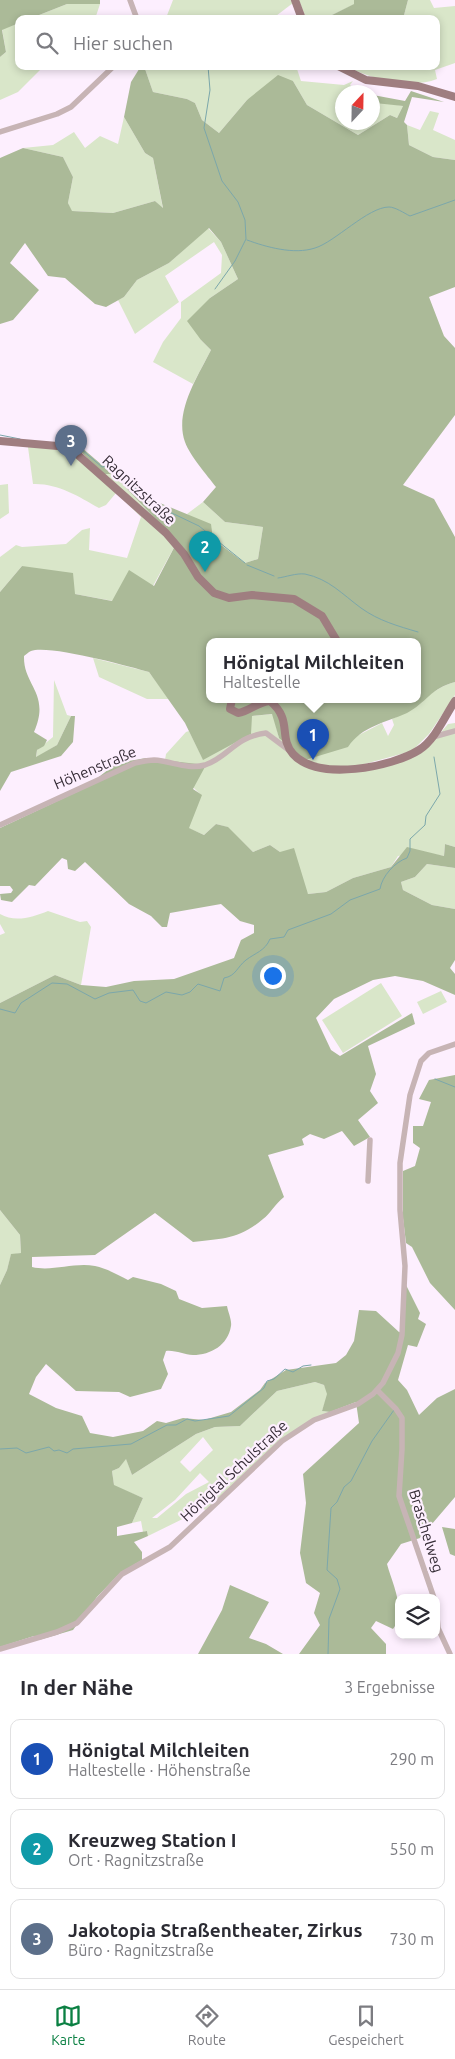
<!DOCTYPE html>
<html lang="de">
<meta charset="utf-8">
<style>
body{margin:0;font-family:Ubuntu,sans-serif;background:#f7f7f7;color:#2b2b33}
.controls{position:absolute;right:15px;bottom:15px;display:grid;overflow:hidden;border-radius:10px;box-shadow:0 2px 8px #0003}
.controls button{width:45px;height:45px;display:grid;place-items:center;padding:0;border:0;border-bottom:1px solid #e1e1e2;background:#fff;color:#2b2b33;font:25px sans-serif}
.compass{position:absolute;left:335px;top:85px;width:45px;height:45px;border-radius:50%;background:#fff;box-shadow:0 2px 8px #0003;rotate:22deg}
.you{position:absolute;left:272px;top:975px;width:18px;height:18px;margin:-12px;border:4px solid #fff;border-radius:50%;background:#1a73e8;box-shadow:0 0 0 8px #1a73e833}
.badge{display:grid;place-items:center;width:32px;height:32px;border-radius:50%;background:#0b8043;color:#fff;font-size:16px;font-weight:700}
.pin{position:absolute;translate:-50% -41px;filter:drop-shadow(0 1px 2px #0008)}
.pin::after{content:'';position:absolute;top:26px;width:18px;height:15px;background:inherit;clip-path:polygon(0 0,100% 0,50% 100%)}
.popup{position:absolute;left:206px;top:638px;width:215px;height:65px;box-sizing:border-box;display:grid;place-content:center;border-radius:10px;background:#fff;filter:drop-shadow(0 1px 4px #0005);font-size:16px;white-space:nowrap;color:#7c7c81}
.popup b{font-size:19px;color:#2b2b33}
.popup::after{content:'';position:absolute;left:50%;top:100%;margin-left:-10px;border:10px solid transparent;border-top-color:#fff}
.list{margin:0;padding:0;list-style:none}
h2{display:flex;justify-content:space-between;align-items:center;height:65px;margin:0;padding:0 20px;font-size:21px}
h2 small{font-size:16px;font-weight:400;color:#7c7c81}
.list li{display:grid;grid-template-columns:32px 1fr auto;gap:15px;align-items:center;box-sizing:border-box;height:80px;margin:0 10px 10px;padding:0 10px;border:1px solid #e1e1e2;border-radius:10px}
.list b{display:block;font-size:19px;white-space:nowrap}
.list p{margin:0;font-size:16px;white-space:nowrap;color:#7c7c81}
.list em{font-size:16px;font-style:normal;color:#7c7c81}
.icon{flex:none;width:28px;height:28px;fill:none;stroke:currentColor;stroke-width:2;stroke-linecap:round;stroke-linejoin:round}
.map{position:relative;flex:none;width:455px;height:1654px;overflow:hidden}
.search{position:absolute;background:#fff;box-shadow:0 2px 8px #0003;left:15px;right:15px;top:15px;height:55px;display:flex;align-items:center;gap:12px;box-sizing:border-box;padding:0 18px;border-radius:10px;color:#7c7c81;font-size:19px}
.sheet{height:335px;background:#fff}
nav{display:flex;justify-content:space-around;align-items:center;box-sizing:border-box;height:70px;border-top:1px solid #e1e1e2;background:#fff;font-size:14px;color:#7c7c81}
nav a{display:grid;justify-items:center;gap:2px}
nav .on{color:#0b8043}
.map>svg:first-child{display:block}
.green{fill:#d9e6c9;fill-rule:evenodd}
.forest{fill:#abba98;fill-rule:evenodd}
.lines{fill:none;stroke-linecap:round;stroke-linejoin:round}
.stream{stroke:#7ba7ab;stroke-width:1}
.minor{stroke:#c7b4b5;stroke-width:5.5}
.major{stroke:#9f7e80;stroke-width:8}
.labels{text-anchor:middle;stroke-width:4.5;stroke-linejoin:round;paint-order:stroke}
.street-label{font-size:15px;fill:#362d37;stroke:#fdeffe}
</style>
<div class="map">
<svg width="455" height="1654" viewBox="0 0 455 1654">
<rect width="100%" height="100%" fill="#fdeffe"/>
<path class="green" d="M173,0H292L293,3L272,19H163L166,18Z
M299,0H354L355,4L324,19H306Z
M408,0H430L434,8L455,6V63L435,70L437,79C410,90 369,78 345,66L393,69L392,66H436V19H403Z
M67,4H100L95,19H29Z
M19,23V66H44L18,92L0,100V57L6,52L2,29Z
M144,66H296L301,81L344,85L353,81L350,85L358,92H342V122H372L373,101L403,106L397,118L390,115L358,135L307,105L293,81L247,100L219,133L202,120L195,103L187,99L153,92Z
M430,111L439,113L433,130L455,140V160L433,157L409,145L407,125L420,130Z
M124,117L145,153L153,158L163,209L155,201L113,213L71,211L68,203L73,177L63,157L23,148L53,145L74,132L85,148L100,136L118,144Z
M208,228L221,242L238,279L210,298L201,340L211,350L193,384L153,362L163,342L181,318V302L221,273L222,255L214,242L165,276L179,302L135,334L118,300L124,297L137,280L169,263Z
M27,440L69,447L104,474H113L177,542L153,586L113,601L75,594L22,566L0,592V557L16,545L22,547L66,544L82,530L90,528L89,550L127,558L141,517L116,493L106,505L99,508C78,496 57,483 33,484Z
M8,484L9,513L0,519V485Z
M203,502L225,522L263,527L258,559L245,563L213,539L187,514Z
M93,658L149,672L169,699H147L99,677Z
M54,680L67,715L71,716L57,745L36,758L37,750L53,737Z
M455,682V695L448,706L429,734L412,751L361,765L405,761L431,744L448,724L455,723V847L445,844L444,856L427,853L398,856L391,867L353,878L326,892L308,894L280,852L270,845L253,852L227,827L216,824L204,835L188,828L201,795L165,760L166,754L186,732L189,731L203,759L252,716L273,714L279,738L355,737L382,723L388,736L394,725L392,719C416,709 431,688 455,682Z
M427,864L455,868V909L432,905L403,890L401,882L415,877Z
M48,911L80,922L87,921L91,927L81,985L55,975L0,1003V935L5,933L0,924V914C15,923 33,917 48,911Z
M381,983L402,1016L343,1053L322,1020Z
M441,991L447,1002L423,1014L417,1002Z
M0,1210L20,1235L21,1253L11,1255L7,1270L0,1285Z
M315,1382L324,1385L328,1394L322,1411L330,1412L295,1432L206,1510L203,1509L148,1536L147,1531L143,1532L141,1521L132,1523L143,1498L114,1486L112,1471L119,1468L126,1458L132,1475L196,1434L215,1427L240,1426L277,1391ZM203,1437L213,1450L190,1472L180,1462ZM200,1473L209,1482L186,1494L157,1518H152L175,1500Z"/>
<path class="forest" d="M0,0H100V4H67L29,19H19V23L2,30L6,52L0,57Z
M354,0H408L403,19H324L354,4Z
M141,66H144L153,92L187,99L195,103L202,120L219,133L247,100L278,75L293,81L307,105L358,135L390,115L397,118L403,106L375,103L373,101V95L405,101L411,91L444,102L412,97L404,122L407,125L409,145L433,157L455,160V287L429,297L444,336L455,348V415L403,485L434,499L455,537V682C431,688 426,703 407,713C385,723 362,726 348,747L305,760L279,738L272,714L252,716L251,734L203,760L185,723L149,672C129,666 47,644 31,651C28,652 27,654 24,656C23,686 51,693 34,732L47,740L44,746L37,750L36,757L57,745L71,716H75L73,742L61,756L11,772L0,791V592L22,566L73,573L75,594L112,601L129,570L154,586L177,542L113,474H104L79,450L81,447L102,465L115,469L155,501L211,524L213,539L245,563L258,559L263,527L225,522L203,502L216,487C207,475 190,456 185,442C174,412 198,376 211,350L201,340L187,321L210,298L238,279L221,242L209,228L169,263L137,280L124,297L106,307L95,304L65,278L48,276L25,243L10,263L39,290L13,320L0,324V158L23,148L63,157L73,177L68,203L72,211L113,213L155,201L163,208L153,158L145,153L124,117L131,82ZM209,641H417V699H209Z
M146,758L206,765L193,789L202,795L189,828L204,835L216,824L228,827L253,852L270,845L280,852L294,848L308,894L326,892L353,878L391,867L407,847L444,856L445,844L455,847V868L427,864L415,877L401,882L403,890L432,905L455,909V960L450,968L455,974V995L423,981L395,976L373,980L334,999L316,1018L331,1050L340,1056L412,1013L415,1024L368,1046L376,1074L370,1091L378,1103L358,1120L370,1137L354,1146L342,1131L324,1139L310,1134L302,1139L304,1145L268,1155L284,1197C275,1204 270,1214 263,1219C240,1239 221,1239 193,1242L155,1213L95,1255L32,1257V1267C52,1272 74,1262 95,1266C106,1268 118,1275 128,1280L133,1277L161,1284L176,1291L179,1299L202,1308L227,1306C228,1312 232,1320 231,1326C228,1345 211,1355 193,1355C184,1355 176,1350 166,1351L163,1360L168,1374L161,1389L130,1397L119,1392L76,1391L46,1364L36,1377L29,1394L56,1408L82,1416L90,1433L113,1437L143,1431L157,1421L166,1423L183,1418L204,1420L231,1412L260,1390L265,1383L286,1370L336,1363L346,1355L354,1341L359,1310L376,1311L399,1332L404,1333L406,1285L420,1313L418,1319L426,1324L417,1347L408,1345L398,1380L407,1390L419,1415L437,1398L455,1389V1497L420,1538L401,1544L387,1564C392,1583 407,1612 393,1629L376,1621L371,1628L386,1644V1654H299L320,1625L314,1613L320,1593L306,1583L300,1553L306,1503L303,1474L359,1423L356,1402L330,1412L322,1411L327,1394L324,1385L315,1382L277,1391L240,1426L215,1427L196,1434L132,1475L126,1459L119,1468L112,1471L114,1485L143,1498L132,1523L117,1527V1536L147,1531L148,1536L134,1542L142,1552V1560L120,1573L97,1597L73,1630L39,1640L34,1636L0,1647V1285L7,1270L11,1254L21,1253L20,1235L0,1210V1003L55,975L81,985L106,987L134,981L174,979L234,958L241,940L254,933V925L240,921L221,904L170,913L167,927H162L151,916L129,904L85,862L75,871L68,869L67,860L62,858L35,886L29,885L12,902L1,900L0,894L11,893L13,890L10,886H0V828L83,789L117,763Z
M455,1075V1310L430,1283L412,1247L406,1243L403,1218V1171L415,1166L420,1148L413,1143V1126H423L431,1102L419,1099L429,1080Z
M442,1527L455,1529V1556L450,1554Z
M230,1585L269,1602L249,1638L266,1644L283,1654H198L222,1610Z"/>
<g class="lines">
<path class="stream" d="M208,66L210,90L204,128L222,181L238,202L245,220L246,239L235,261L215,289
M247,240C266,247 294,255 315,248C335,242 368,207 389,207C395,207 404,213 410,216L455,200
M0,435L20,439
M59,440L65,439
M69,443L81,449L102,467L109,466L155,505L199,526L245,563
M247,565L274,576
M278,578C286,577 296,573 305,574C329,579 342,594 361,608C379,621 398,626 418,632
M0,1009L15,1013L21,1003L52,983L67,984L95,999L109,993L133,990L140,1001L146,1003L166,992L182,995L190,992L198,984L220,991L224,978C236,976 237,967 246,960C255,953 265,951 270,939L284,937L288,930L331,914L350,900L380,889C382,876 395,862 407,858L410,851V839L425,825L426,816L440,794L434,757
M435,1079L455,1087
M0,1449L17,1448L26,1453L49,1447L54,1451L59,1450L67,1453L73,1449L131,1444L167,1425H176L187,1419L195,1421L229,1416L264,1388L267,1381L274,1379L285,1369L293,1372L303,1366L311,1365
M328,1654L329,1619L340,1589L337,1579L327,1570L331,1508L337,1502L344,1487L351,1481L372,1441L394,1410"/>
<path class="minor" d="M130,0L137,19
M0,132L57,114L71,107L114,66
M433,737L455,731
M0,825L135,763C141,762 148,760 154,760C172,761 187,770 205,765C229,757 234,737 266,733L290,751
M368,1181L370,1140
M377,1390L396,1409L402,1418V1449L399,1496L434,1598
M436,1606L438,1628L450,1654
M0,1649L57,1632L77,1623L122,1574L170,1547L282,1441L314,1420L358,1404L373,1394L383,1383L398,1353L402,1335L405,1266L400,1210V1163L410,1095L421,1061L429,1053L455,1044"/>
<path class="major" d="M295,0L302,19
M338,66L366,80L418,86L455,97
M0,441L69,447L166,533L184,554L198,577L214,593L229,598L252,595L294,599L322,616L337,641
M232,699L230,709L238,713C250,711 257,702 270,701C293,720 278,737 293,754C318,782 392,767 419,750C435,740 445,716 455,701"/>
</g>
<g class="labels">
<g class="street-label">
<text transform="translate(139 490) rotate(43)" y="5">Ragnitzstraße</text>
<text transform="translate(95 768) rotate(-23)" y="5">Höhenstraße</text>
<text transform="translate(234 1471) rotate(-43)" y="5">Hönigtal Schulstraße</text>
<text transform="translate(426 1531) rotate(73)" y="5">Braschelweg</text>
</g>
</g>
</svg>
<div class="controls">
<button><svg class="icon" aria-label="layers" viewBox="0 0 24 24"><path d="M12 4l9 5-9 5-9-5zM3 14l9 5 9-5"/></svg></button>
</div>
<svg class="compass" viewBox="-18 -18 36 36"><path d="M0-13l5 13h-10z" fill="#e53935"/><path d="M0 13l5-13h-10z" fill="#7c7c81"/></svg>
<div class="you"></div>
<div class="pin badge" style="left:313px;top:760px;background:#1a4fb4">1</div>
<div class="popup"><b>Hönigtal Milchleiten</b>Haltestelle</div>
<div class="pin badge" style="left:205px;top:572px;background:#0f9aa8">2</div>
<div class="pin badge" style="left:71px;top:466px;background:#5c6f8a">3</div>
<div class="search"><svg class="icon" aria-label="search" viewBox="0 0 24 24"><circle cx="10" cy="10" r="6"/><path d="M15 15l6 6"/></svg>Hier suchen</div>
</div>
<section class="sheet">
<h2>In der Nähe<small>3 Ergebnisse</small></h2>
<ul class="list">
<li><span class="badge" style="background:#1a4fb4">1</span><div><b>Hönigtal Milchleiten</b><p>Haltestelle · Höhenstraße</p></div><em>290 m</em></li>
<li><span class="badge" style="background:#0f9aa8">2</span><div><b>Kreuzweg Station I</b><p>Ort · Ragnitzstraße</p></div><em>550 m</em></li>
<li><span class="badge" style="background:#5c6f8a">3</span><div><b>Jakotopia Straßentheater, Zirkus</b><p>Büro · Ragnitzstraße</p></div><em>730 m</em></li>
</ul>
</section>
<nav>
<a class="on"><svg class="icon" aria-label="map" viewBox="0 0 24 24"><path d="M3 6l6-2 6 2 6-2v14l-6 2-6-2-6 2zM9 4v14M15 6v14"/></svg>Karte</a>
<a><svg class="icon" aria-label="directions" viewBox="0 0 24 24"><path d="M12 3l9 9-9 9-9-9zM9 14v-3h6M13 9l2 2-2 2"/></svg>Route</a>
<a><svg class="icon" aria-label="saved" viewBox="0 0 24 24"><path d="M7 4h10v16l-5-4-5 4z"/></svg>Gespeichert</a>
</nav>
